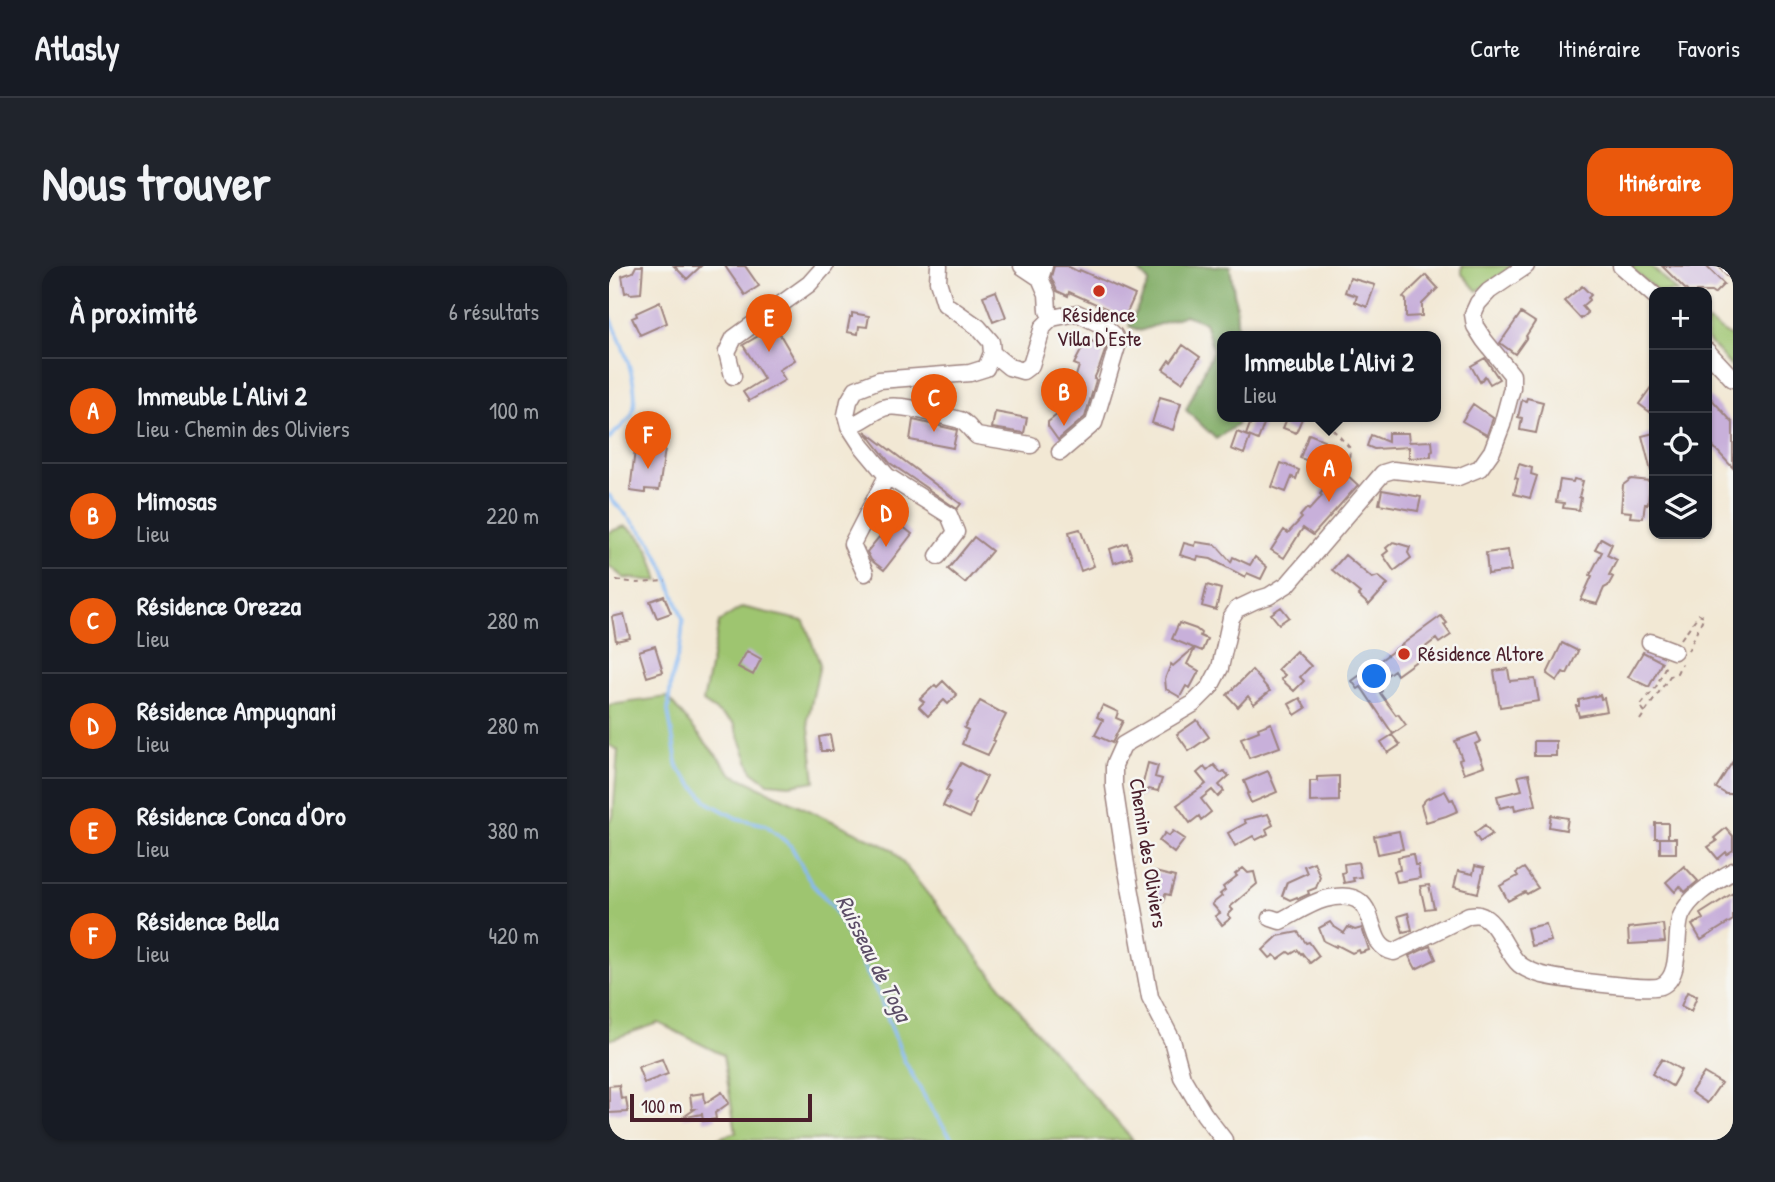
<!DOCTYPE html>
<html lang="fr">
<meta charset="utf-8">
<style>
body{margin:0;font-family:"Patrick Hand",sans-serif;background:#20242c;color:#f1f3f6}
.controls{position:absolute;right:21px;top:21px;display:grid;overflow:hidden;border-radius:14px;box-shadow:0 2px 5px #0004}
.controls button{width:63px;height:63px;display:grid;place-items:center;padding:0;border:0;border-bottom:2px solid #363941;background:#171b24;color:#f1f3f6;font:35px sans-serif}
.scale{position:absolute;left:21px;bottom:18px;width:182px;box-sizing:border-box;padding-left:7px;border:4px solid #4a1f2b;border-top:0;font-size:19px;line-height:24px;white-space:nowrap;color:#4a1f2b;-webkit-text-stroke:5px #f6f6f2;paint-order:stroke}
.you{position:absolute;left:766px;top:411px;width:24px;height:24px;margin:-18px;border:5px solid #fff;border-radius:50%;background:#1a73e8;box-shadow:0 0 0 10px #1a73e833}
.badge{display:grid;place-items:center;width:46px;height:46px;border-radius:50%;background:#ea580c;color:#fff;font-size:23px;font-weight:700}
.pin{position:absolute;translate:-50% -58px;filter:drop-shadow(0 2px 4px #0008)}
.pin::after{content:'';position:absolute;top:37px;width:24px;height:21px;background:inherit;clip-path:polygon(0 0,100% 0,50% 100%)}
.popup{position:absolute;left:608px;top:65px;width:224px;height:91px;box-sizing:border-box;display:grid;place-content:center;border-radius:14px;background:#171b24;filter:drop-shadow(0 2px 5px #0005);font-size:23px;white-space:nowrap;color:#9ea1a6}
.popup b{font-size:26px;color:#f1f3f6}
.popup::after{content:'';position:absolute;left:50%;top:100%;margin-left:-14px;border:14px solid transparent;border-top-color:#171b24}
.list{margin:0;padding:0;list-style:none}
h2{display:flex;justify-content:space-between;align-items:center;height:91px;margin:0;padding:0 28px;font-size:30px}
h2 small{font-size:23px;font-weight:400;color:#9ea1a6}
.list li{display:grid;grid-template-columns:46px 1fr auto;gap:21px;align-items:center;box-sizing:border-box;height:105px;padding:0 28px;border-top:2px solid #363941}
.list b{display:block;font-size:26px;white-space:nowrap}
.list p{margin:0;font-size:23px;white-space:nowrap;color:#9ea1a6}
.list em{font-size:23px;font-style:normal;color:#9ea1a6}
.icon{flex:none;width:38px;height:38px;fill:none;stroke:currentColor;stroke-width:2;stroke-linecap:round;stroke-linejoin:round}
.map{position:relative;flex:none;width:1124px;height:874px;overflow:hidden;border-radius:21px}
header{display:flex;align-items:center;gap:42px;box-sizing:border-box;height:98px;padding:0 35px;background:#171b24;border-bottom:2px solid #363941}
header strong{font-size:33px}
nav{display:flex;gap:38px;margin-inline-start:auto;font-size:24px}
.intro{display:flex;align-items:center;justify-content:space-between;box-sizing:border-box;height:168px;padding:0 42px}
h1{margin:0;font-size:49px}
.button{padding:18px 32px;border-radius:21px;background:#ea580c;color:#fff;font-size:24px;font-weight:700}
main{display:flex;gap:42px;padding:0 42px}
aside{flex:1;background:#171b24;border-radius:21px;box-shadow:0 2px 5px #0004}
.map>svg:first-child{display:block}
.green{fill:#9ec570;stroke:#74724e;stroke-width:2}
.forest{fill:#7eaa62;stroke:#646446;stroke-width:2}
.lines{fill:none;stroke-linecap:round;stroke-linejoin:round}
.stream{stroke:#86b9f4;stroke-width:3.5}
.building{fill:#c8b0da}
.minor-casing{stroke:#9e8480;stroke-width:19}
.path{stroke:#9e8480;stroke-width:2;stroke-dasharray:5 5;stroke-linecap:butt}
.minor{stroke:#fff;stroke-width:16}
.poi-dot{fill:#c8321e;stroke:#f6f6f2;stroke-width:2.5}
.labels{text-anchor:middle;stroke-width:5;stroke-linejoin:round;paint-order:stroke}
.poi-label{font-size:21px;fill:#4a1f2b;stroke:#f6f6f2}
.street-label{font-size:21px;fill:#4a1f2b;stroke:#f6f6f2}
.water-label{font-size:23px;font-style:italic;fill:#5c4d67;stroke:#f6f6f2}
</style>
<header>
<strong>Atlasly</strong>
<nav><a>Carte</a><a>Itinéraire</a><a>Favoris</a></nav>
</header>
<div class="intro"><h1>Nous trouver</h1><a class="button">Itinéraire</a></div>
<main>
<aside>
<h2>À proximité<small>6 résultats</small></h2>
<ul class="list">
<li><span class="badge">A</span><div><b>Immeuble L'Alivi 2</b><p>Lieu · Chemin des Oliviers</p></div><em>100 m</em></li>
<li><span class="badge">B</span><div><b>Mimosas</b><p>Lieu</p></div><em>220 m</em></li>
<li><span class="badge">C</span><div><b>Résidence Orezza</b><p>Lieu</p></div><em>280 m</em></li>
<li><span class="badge">D</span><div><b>Résidence Ampugnani</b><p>Lieu</p></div><em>280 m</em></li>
<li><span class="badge">E</span><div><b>Résidence Conca d'Oro</b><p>Lieu</p></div><em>380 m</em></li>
<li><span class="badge">F</span><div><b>Résidence Bella</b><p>Lieu</p></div><em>420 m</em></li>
</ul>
</aside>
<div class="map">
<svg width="1124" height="874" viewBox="0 0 1124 874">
<rect width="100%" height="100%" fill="#f6f6f2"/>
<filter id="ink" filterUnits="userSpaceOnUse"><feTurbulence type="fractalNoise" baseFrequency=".0143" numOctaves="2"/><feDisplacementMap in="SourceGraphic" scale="14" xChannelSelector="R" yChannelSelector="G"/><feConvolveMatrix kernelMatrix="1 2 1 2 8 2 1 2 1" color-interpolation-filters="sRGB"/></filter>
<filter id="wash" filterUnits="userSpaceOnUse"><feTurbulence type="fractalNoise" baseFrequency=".00686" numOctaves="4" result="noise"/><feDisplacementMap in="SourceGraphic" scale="28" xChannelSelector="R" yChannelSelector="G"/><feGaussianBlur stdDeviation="1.57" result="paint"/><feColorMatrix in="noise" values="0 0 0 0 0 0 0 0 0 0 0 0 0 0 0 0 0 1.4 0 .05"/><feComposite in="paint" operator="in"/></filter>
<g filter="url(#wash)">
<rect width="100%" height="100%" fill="#f2e8d4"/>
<path class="green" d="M853,0H904L868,25L853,8Z
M1020,0H1042L1068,26H1049Z
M1098,55L1124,72V103L1098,73Z
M16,260C39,272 43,291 50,315L15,312L0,300V266Z
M133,341L195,355L211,398L199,453L206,515L181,519L159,517L143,505L125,457L94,436L110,356Z
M58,431L123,508L283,583L432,771L524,874H104L127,866L114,789L50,757L0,774V555L4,551L9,484L0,479V439Z"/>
<path class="forest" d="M525,0H622L621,1L627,39L629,70H613V150H630L628,159L607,173L577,144L604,85L596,56L576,49L531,65L520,60L540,16Z"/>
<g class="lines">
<path class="stream" d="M0,47C10,73 34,121 23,148C20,156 6,165 0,173
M0,229L3,234L40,273L57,306L74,354L72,377L62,415L59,445L69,502L100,537L127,552L157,559L182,580L203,618L224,641L271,732L295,794L323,844L344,874"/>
</g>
<g id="blocks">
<path class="building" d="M27,0H34L32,27L21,28L20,26L16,27L13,10L24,6Z
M65,0H92L78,13Z
M116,0H136L150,20L136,29Z
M445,0H458L470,6L471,4L526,29L516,51L460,26L459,30L448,25L442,11Z
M1053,0H1097L1115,18L1105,28L1102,26H1079Z
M817,9L829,22L813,38V50L797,51V34L794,31Z
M741,12L766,19L758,41L746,36L748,30L736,26Z
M973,20L982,29L979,32L980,34L973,40L979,47L972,53L955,35Z
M387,25L397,51L384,56L374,30Z
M51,36L58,57L31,69L23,52L28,50L27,47Z
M243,47L260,50L258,61L250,60L249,68L238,66L241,51H243Z
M912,47L926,56L917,70L918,71L906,88L891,77Z
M166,60L186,94L170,104L176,114L140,135L134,126L155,113L134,79Z
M478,73L497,82L490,102L485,113L487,114L476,151L449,174L439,160V156L454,144L456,139L458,140L470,100L465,98Z
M574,79L591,91L573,116L554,103L560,94L562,96Z
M876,92L890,113L881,118L876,110L871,116L862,100Z
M1045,117V149L1030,138Z
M1098,128L1124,157V202L1098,174Z
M551,131L572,137L564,164L543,157Z
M918,132L934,136L927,167L911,164L913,152L909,151L913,134L917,135Z
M864,138L884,152L878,169L853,155Z
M386,146L418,152L415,167L383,162Z
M644,150H658L649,174L637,169Z
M679,150H694L687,167L674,162Z
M304,154L348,164L344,182L301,174Z
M256,165L352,238L348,243L281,197Z
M628,166L641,171L635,188L622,183Z
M779,167H799L800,176L823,175L824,185L822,186V191L800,192V181L765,183L758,180L762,169L779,176Z
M1045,167V205H1042L1033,170Z
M700,168L715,174L712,184L710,183L704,197L691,192Z
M27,176L42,177L41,182L56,183L50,224L36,223V227L21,225Z
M672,197L690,204L687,213L683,211L677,226L663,221Z
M910,198L923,202L922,208L928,210L921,232L905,228L909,213L906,212Z
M735,206L749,219L704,269L694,262L675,292L662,284L675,264L679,267L693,252L691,250L698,242L700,244L713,230L711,228L719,219L721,221Z
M965,213L974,215L970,231L972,232L970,244L954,242L955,237L947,236L951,214L964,216Z
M1022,213L1041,215L1039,238H1036L1034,252L1021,251L1022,246L1012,245L1014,219Z
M773,224L812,231L809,245L770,238Z
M287,255L303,268L275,304L262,294L258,286L270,271L273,273Z
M471,263L485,300L472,305L465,286L460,266Z
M365,271L383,285L356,317L339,303Z
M992,272L1003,278L998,289L1008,294L1000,309L1004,311L999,320L995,322L988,338L972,334L983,310L981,309L993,286L986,283Z
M587,276L607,279L622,296L624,291L641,299L646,291L658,301L652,313L638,307L636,311L602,293L589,291L588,294L571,289L575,277L586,280Z
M784,276L801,281L799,287L802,292L785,305L774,289L779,285L777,282Z
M518,277L523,291L505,297L501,283Z
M899,284L902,305L879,308L877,287Z
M736,289L763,312L769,310L779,318L760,339L749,329L751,327L723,304Z
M598,319L612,323L607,344L593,340Z
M55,330L62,347L48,352L41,335Z
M672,341L680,351L670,358L662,348Z
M15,348L21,372L7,375L3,351Z
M832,350L838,357L835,359L842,369L830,377L827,373L810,386L813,391L788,409L785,404L767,417L773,425L771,427L787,449L789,448L797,459L784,468L752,421L749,423L743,415Z
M570,357L587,363L592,367L591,370L598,373L593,385L586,382L578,398L590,405L581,422L577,420L571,431L557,423L556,413L562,398L564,400L585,382L563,373Z
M953,377L969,385L958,408L954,406L948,415L938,408Z
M46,380L54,406L38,411L30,385Z
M138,385L152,393L144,409L129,401Z
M687,385L702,400L691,411L695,415L685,425L672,413L676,409L669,403Z
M1034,386L1053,396L1040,421L1019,411Z
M899,403L901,415L926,413L930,435L891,441L885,405Z
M643,404L661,425L645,438L639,430L629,441L618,429Z
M334,415L348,429L339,438L335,434L319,450L310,441L315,436L311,433L326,419L328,421Z
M991,429L992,433L995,432L998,445L970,450L967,440H970V434Z
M691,432L697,442L686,449L680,438Z
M371,435L397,449L384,474L386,475L379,489L353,478L359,464L355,462Z
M494,439L509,446L507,452L514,455L503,477L486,469L494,454L488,451Z
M588,454L600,471L580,485L568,468Z
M662,457L671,481L640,492L632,472L650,465L649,462Z
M868,467L872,475L866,478L875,500L855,507L850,494L853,493L846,475Z
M221,469L224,485H212L210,471Z
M783,469L791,479L779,487L772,476Z
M925,475H947V490H925Z
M1124,495V528H1117L1107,522Z
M352,497L378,511L365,536L367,537L361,552L334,540L341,526L337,524Z
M539,497L549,500L546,511L553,513L549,525L540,523L530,533Z
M605,499L612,507L615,505L620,510L610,519L615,525L609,531L603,524L592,533L602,546L592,554L590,550L581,557L568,539L597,518L588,507L595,501L598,505Z
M659,505L668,526L642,537L638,528L640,527L635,515Z
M920,508L927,539L906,544L905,539L891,542L888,530L913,524L909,510Z
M730,510V535L701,536V515H708V511Z
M836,525L841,534L844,533L849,545L837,550L817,556L812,539L817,533Z
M659,548L664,559L657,563L659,568L647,574L644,570L626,580L619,567L637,557L635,554Z
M942,549L959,552L957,564L940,561Z
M1046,557H1059V572H1046Z
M876,559L883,568L871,576L865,567Z
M1117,562L1124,570V584L1118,588L1117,586L1109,593L1099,581L1108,575L1105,572Z
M564,565L576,573L565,587L550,575L556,567L560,570Z
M790,565L794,583L769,588L765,570Z
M1051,572H1067V587H1051Z
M804,588L806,599H809L811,612L788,616L785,605L791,604L789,591Z
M705,596L711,611L707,622L699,625L700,628L689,633L688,631L681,634L673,630L678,616L698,607L695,600Z
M749,596L752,611L744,612L745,615L735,617L733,607L736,606L735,598Z
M866,600L875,602L869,627L845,621L849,605L864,608Z
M1075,600L1089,615L1076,626L1071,620L1066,626L1057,616Z
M634,602L639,607L645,606L648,618L621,641L624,644L619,649L622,652L613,659L606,650L611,647L603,638L613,630L611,628L616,624L614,621L628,610L626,608Z
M915,602L929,622L918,628L916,626L899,635L891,620L909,610L907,607Z
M546,606L566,611L561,629L556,628L555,635L541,632Z
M820,619L825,642L816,643L811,620Z
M1124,627V654L1092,674L1083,659L1094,653L1091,648Z
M799,647L803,664L794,666L789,650Z
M721,656L724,660L735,667L739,661L746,664L753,662L760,684L751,687L750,684L743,687L728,679L727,681L715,675L710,662Z
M937,658L942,675L922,680L918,662Z
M1054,658L1056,676L1020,678L1019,662Z
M689,666L697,677L700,676L710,690L701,697L693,687L692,688L689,684L682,688L679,686L669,693L665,689L661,692L654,684L669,670Z
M821,680L827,693L807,703L800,690Z
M1078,726L1088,730L1082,745L1072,740Z
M53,793L59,808L35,817L29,801Z
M1053,793L1072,804L1063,820L1043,808Z
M1095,807L1112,817L1098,837L1082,826Z
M10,819L12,833L17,832L19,846L0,847V820Z
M113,826L120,837L106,847L107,853L94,855L93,848L73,852L86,843H83L81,829L95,827L96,837Z"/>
</g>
</g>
<g filter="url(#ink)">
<use href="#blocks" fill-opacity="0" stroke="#9e8480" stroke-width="2"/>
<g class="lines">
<defs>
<path id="minor" d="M413,0L431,12
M435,0L431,12L438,28L439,45L443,52
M1012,0L1045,29
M1120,0L1124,4
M443,52L468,47L495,60L505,69L509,77L485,157L451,186
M1098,85L1124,113
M383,87L400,101L414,105L422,99L434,61L443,52
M124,110L118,86L125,72L200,18L216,0
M240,160C253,156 262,147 274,142C289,136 334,150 351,154C359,158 362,165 368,170L422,179
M329,290L347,266L340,249L278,210L253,180L240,160L237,149L240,135L247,123L270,114L361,107L377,102L383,87L382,76L369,61L336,38L329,15L330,0
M256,307L243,278L278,210
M1041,376L1065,385
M662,652L671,655C685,648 701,637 716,633C778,617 750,680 785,686L860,649C863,649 867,648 870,649C888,653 897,687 910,698C915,702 924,706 930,708C946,713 1040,725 1052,720C1074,711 1065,667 1072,650C1081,629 1106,616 1124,605
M615,874L595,848L573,811L563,774L541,731L517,599L505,520V499L514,479L584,438L601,421L611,402L622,352L628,343L647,334L660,330L679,318L774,207L784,204L849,211L871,202L883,185L893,159L903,122V109L875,74L866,60L864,48L869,37L880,25L917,0"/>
</defs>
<use href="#minor" class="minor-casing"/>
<path class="path" d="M709,150L716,155L741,182L740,195
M7,314L28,317L57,315
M1072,373L1090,348L1095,350L1079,385
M1036,446L1031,440L1047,421L1057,399
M1031,454L1061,410L1068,407L1073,397"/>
<use href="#minor" class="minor"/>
</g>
</g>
<g class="poi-dot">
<circle cx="490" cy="25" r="7"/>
<circle cx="795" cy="388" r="7"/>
</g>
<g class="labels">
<g class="poi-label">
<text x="490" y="56">Résidence<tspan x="490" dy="24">Villa D'Este</tspan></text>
<text x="809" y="395" text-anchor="start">Résidence Altore</text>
</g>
<g class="street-label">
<text transform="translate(539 587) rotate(81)" y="7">Chemin des Oliviers</text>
</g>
<g class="water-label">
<text transform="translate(265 692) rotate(63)" y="8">Ruisseau de Toga</text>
</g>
</g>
</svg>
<div class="controls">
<button>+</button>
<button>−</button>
<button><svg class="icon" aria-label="locate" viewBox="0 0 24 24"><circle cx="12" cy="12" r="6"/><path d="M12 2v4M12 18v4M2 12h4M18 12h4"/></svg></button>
<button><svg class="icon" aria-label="layers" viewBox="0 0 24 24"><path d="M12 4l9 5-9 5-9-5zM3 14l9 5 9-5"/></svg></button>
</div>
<div class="scale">100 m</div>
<div class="you"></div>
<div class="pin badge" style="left:720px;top:236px">A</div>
<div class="popup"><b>Immeuble L'Alivi 2</b>Lieu</div>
<div class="pin badge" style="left:455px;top:160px">B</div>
<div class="pin badge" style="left:325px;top:166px">C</div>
<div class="pin badge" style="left:277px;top:281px">D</div>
<div class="pin badge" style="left:160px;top:86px">E</div>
<div class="pin badge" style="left:39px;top:203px">F</div>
</div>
</main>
